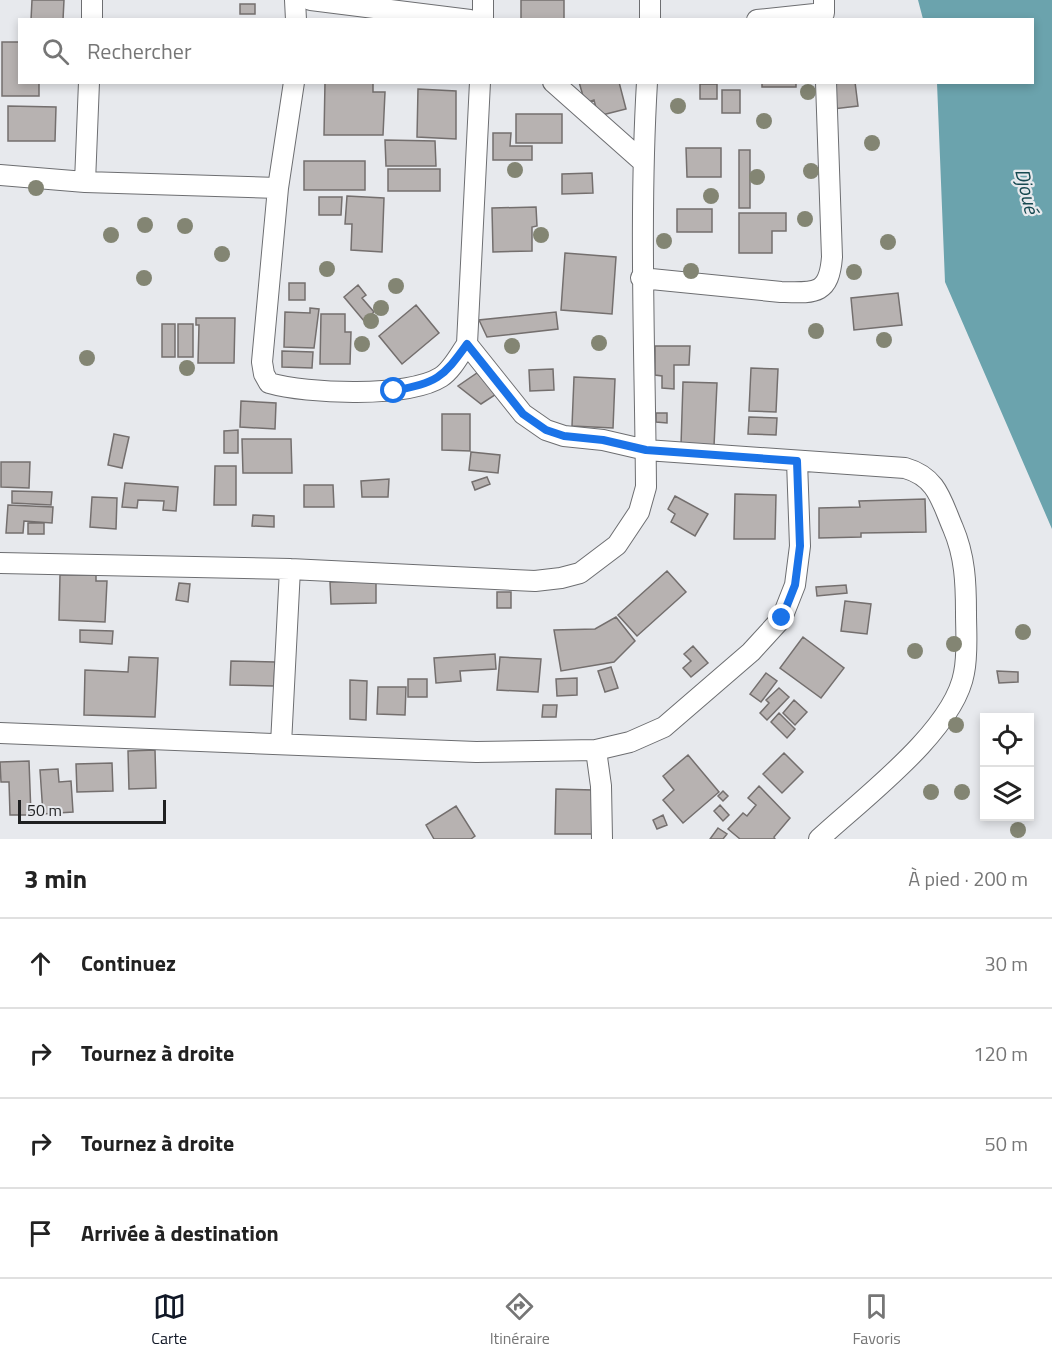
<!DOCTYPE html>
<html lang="fr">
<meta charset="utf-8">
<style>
body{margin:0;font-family:"Titillium Web",sans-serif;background:#f2f2f2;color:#222}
.controls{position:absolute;right:18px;bottom:18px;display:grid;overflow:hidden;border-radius:0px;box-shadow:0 3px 9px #0003}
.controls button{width:54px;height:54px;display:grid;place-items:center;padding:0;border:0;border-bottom:2px solid #e0e0e0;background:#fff;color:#222;font:30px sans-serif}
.scale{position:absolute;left:18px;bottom:15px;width:148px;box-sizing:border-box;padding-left:6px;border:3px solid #1f2021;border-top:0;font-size:16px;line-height:21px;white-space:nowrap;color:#1f2021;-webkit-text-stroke:4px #e7e9ed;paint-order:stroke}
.stop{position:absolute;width:18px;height:18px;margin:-14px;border:4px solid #1a73e8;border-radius:50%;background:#fff}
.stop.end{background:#1a73e8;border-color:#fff;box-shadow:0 2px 6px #0008}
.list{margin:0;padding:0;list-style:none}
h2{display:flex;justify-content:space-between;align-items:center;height:78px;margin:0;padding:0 24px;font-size:26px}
h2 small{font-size:20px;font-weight:400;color:#767676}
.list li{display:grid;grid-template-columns:39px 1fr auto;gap:18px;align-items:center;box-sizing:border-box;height:90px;padding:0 24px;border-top:2px solid #e0e0e0}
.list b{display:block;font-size:22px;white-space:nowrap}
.list em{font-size:20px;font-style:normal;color:#767676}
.icon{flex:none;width:33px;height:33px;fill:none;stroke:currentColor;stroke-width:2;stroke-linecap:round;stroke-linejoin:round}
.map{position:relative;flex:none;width:1052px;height:839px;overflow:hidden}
.search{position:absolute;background:#fff;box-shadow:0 3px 9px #0003;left:18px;right:18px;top:18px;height:66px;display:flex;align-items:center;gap:15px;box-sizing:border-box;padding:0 21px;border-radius:0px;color:#767676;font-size:22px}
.sheet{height:438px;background:#fff}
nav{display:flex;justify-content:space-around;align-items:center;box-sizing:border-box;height:84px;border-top:2px solid #e0e0e0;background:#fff;font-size:16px;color:#767676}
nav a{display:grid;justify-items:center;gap:3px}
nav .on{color:#111827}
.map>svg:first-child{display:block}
.water{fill:#6ba3ad}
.building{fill:#b7b2b1;stroke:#746f6e;stroke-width:1.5}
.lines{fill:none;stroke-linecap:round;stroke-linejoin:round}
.minor-casing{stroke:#6d6e71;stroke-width:22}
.minor{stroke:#fff;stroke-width:20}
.tree{fill:#838573}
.route{stroke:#1a73e8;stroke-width:8}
.labels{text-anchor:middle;stroke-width:4.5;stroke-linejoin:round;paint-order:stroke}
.water-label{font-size:20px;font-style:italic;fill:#154850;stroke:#e7e9ed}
</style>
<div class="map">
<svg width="1052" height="839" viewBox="0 0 1052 839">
<rect width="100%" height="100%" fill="#e7e9ed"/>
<path class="water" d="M918,0H1052V529L945,282L937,83L1032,82V20L923,19Z"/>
<path class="building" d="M32,0H64L63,20H31Z
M521,0H564V20H521Z
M240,4H255V14H240Z
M2,42H20V82H39V96H2Z
M325,82H373V92H385L383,135H324Z
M579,82H619L626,109L598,116L594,100L585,103Z
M762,82H796V87H762Z
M855,82L858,106L833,109L830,84Z
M700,84H717V99H700Z
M418,89L456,91V139L417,137Z
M722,90H740V113H722Z
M8,106L56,107L55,141H8Z
M516,114H562V143H516Z
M493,133H511L510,146H532V160H493Z
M385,140L435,141L436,166H386Z
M686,148H721V177H687Z
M739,150H750V208H739Z
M304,161H365V190H304Z
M388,169H440V191H388Z
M592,173L593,193L562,194V174Z
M347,196L384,198L382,252L351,250L352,224H345Z
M319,197H342L341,215H319Z
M536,207L537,226L532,227V251L493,252L492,208Z
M677,209H712V232H677Z
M739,213H786V231H772V253H739Z
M565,253L616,257L612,314L561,310Z
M289,283H305V300H289Z
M358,285L366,295L362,298L374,312L364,321L344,297Z
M898,293L902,325L854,330L851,298Z
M416,305L439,333L402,364L379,336Z
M310,308L319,309L314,348L284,347L285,312L310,313Z
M556,312L558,329L487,337L479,320Z
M321,314H345V332H351L350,364H320Z
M196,318H235L234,363H198L199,325H196Z
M162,324H175V357H162Z
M178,324H193V357H178Z
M655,346H690L689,365H674V389L662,388V376L655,375Z
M282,351L313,352L312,368L282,367Z
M751,368L778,369L776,412L749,411Z
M553,369L554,390L530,391L529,370Z
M477,373L498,393L481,404L458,386Z
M574,377L615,379L613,428L572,426Z
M683,382L717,383L714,446L681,445Z
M241,401L276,403L275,429L240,427Z
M656,413H667V423L656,422Z
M442,414H470V451L442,450Z
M749,417L777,418L776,435L748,434Z
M238,430V453H224V431Z
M114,434L129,437L122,468L108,465Z
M242,439H291L292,473H243Z
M471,452L500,455L498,473L469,470Z
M1,462H30L29,488L1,487Z
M215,466H236V505H214Z
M487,477L490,484L475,490L472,482Z
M389,479L388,497H362L361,481Z
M125,483L178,487L176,511L163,510L164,501L138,500L137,508L122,507Z
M304,485H333L334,507H304Z
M12,491L52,492L51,505L12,503Z
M735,494L776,495L775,539H734Z
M675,496L708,514L695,536L671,522L675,514L668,509Z
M92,497L117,498L116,529L90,527Z
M925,499L926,532L861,533V537L819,538V508L860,507L859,501Z
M8,505L53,507L52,523L24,521L23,533H6Z
M253,515L274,516V527L252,526Z
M28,523H44V534H28Z
M667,571L686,592L637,636L618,615Z
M60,575H96V581H107L105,622L59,620Z
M376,581V603L331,604L330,582Z
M179,583L190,584L188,602L176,600Z
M846,585L847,593L817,596L816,587Z
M497,592H511V608H497Z
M845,601L871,604L867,634L841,631Z
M616,617L635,641L614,662L561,671L554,630L595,629Z
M80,630L113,631L112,644L80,642Z
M803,637L844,668L821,698L780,668Z
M693,646L708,663L691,677L683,668L691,661L684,654Z
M495,654L496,669L460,671L461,681L436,683L434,658Z
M129,657L158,658L155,717L84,715L85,670L128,672Z
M500,657L541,659L538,692L497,690Z
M231,661L275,662L274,686L230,685Z
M611,667L618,688L605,692L598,671Z
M997,671L1018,672V682L999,683Z
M766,673L777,681L761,702L750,694Z
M577,678V695L557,696L556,679Z
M408,679H427V697H408Z
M350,680L367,681L366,720L350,719Z
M378,687H406L405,715L377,714Z
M779,688L789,697L767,720L760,713L769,703L766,700Z
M794,700L807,712L795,725L783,713Z
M543,705H557L556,717H542Z
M779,713L795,729L787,738L771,722Z
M155,750L156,788L129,789L128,751Z
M784,753L803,772L782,793L763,774Z
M688,755L719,792L683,823L663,800L674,790L663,776Z
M29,761L31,815H10L9,782H1L0,762Z
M112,763L113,791L77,792L76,764Z
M58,769L59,782L71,781L73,812L43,814L40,770Z
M759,786L790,818L774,837L775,839H740L728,829L743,813L747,816L756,805L748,798Z
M556,789L593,790L592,834H555Z
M723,791L728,796L723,801L718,796Z
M720,805L729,815L723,821L714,811Z
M456,806L475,836L471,839H434L426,825Z
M663,815L667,825L657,829L653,820Z
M718,828L727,834L723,839H710Z"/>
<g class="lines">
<defs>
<path id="minor" d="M295,0L296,20
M311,0L470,20
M483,0V20
M92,20V0
M650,20V0
M757,20L824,13V0
M294,82L278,188L262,362L264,374L269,383C307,394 408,398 441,377C452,370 460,354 467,344
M480,82L467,344L523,414L546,430L564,436L603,440L646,450L905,468C937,477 941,500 953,528C965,556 966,583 966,613C966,632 968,654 964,673C954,731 862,799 819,839
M553,82L642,161
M0,175L85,182L278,188
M85,182L89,82
M641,278L781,292C815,293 829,295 832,257L826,82
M0,563L290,569L535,581L561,578L580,573L617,545L639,512L646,487C645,352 639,218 647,82
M0,733L476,752L596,750L630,742L664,727L751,652L782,618L795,585L800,546L797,461
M281,744L290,569
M596,750L601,786L602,839"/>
</defs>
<use href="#minor" class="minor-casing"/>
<use href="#minor" class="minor"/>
</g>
<g class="tree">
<circle cx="808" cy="92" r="8"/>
<circle cx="678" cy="106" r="8"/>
<circle cx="764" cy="121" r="8"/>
<circle cx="872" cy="143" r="8"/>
<circle cx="515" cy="170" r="8"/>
<circle cx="811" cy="171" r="8"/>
<circle cx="757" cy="177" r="8"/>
<circle cx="36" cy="188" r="8"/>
<circle cx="711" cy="196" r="8"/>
<circle cx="805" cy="219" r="8"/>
<circle cx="145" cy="225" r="8"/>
<circle cx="185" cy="226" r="8"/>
<circle cx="111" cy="235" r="8"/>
<circle cx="541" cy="235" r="8"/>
<circle cx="664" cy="241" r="8"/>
<circle cx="888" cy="242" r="8"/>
<circle cx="222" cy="254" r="8"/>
<circle cx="327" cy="269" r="8"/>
<circle cx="691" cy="271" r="8"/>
<circle cx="854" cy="272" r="8"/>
<circle cx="144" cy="278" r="8"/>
<circle cx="396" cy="286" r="8"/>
<circle cx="381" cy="308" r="8"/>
<circle cx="371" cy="321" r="8"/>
<circle cx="816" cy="331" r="8"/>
<circle cx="884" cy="340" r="8"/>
<circle cx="599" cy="343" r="8"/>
<circle cx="362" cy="344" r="8"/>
<circle cx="512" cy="346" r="8"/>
<circle cx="87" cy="358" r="8"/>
<circle cx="187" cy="368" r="8"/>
<circle cx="1023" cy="632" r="8"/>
<circle cx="954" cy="644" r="8"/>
<circle cx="915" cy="651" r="8"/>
<circle cx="956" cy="725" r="8"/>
<circle cx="931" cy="792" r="8"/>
<circle cx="962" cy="792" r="8"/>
<circle cx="1018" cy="830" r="8"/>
</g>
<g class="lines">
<path class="route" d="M394,391C437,382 442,379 467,344L523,414L546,430L564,436L603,440L646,450L797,461L800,546L795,585L782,618"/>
</g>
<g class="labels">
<g class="water-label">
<text transform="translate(1027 191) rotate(77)" y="7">Djoué</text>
</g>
</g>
</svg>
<div class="controls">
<button><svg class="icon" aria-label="locate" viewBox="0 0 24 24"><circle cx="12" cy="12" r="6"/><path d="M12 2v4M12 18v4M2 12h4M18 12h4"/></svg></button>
<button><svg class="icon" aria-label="layers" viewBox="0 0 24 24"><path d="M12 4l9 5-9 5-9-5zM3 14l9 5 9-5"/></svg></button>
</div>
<div class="scale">50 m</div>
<div class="stop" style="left:394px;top:391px"></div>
<div class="stop end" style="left:782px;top:618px"></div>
<div class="search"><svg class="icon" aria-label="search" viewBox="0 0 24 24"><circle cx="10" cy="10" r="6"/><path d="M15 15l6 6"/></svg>Rechercher</div>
</div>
<section class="sheet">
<h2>3 min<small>À pied · 200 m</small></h2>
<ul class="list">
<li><svg class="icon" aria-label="ahead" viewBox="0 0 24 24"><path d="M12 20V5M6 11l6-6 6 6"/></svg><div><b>Continuez</b></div><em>30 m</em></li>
<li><svg class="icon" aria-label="right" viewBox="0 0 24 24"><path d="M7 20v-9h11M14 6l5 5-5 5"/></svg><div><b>Tournez à droite</b></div><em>120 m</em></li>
<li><svg class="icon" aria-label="right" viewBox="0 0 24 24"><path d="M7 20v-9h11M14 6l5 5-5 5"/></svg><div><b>Tournez à droite</b></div><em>50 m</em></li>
<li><svg class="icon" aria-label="arrive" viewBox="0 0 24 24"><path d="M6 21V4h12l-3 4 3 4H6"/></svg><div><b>Arrivée à destination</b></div></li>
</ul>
</section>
<nav>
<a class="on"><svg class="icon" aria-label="map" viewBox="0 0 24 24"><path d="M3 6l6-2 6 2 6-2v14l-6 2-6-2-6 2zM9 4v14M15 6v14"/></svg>Carte</a>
<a><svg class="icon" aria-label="directions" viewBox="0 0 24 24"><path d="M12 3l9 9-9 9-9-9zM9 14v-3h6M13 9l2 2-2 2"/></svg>Itinéraire</a>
<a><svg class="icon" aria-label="saved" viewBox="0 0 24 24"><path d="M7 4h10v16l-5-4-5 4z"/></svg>Favoris</a>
</nav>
